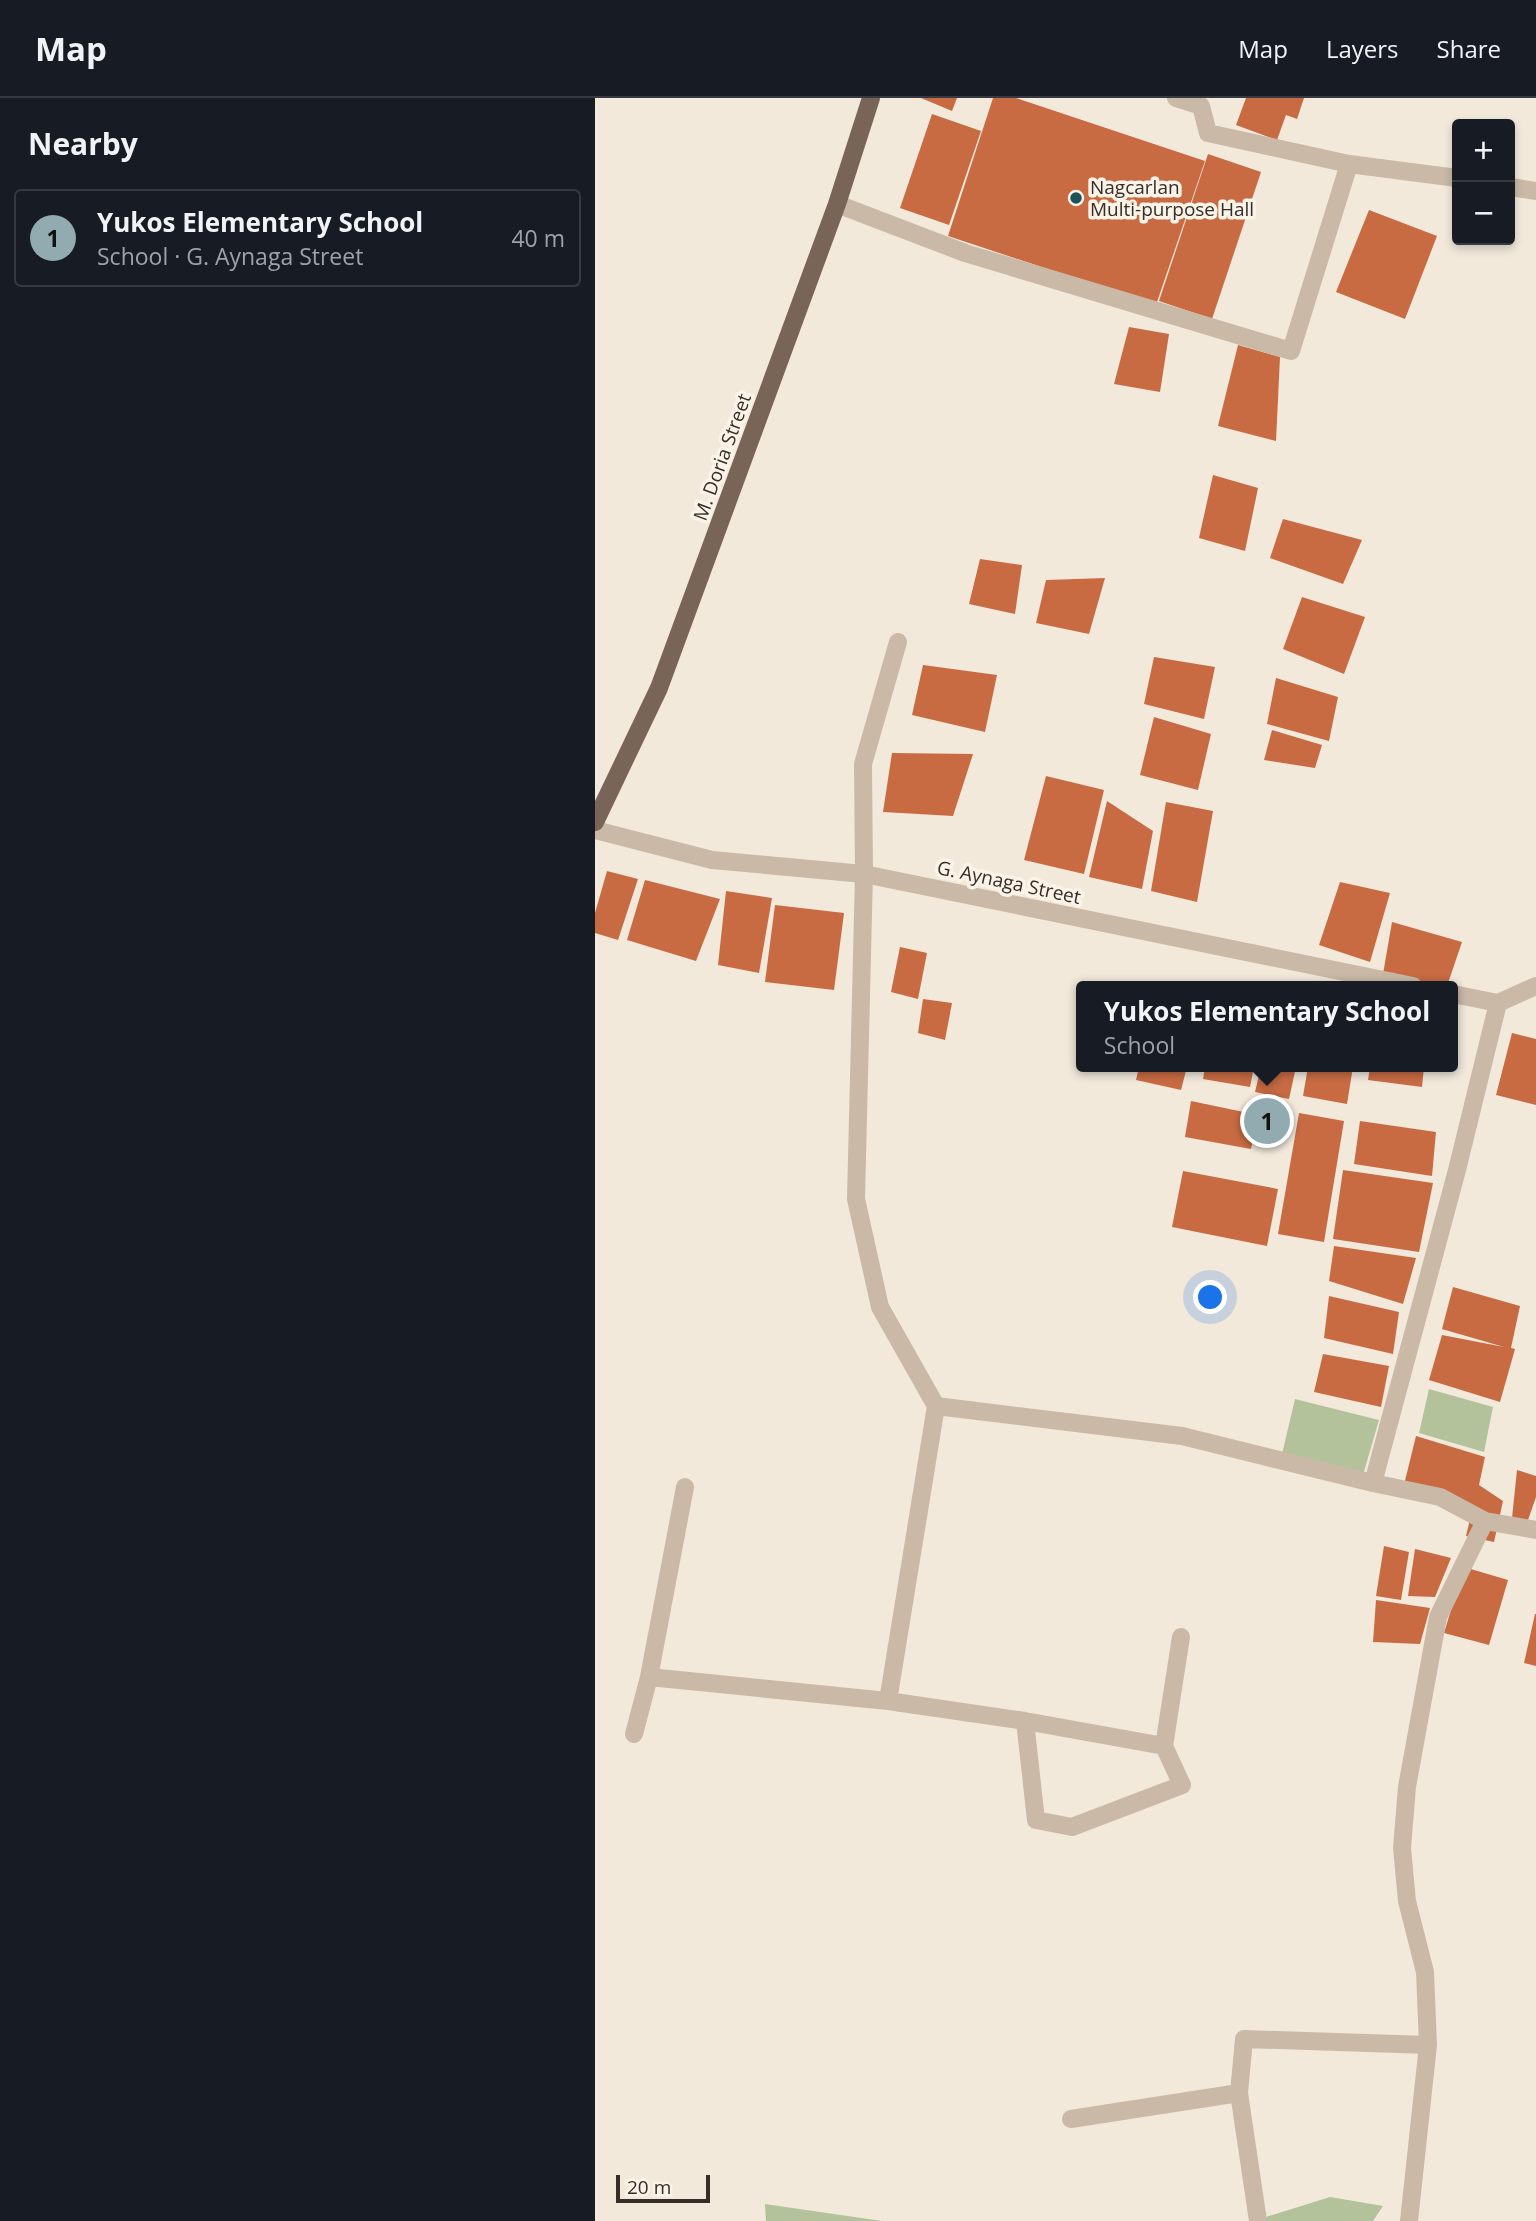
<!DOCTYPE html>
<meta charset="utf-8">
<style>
body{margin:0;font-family:"Open Sans",sans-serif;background:#242831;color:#f1f3f6}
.controls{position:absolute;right:21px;top:21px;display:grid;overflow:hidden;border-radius:7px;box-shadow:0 4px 10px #0003}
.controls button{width:63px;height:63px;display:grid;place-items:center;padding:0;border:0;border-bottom:2px solid #363941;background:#171b24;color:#f1f3f6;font:35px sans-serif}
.scale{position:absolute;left:21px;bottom:18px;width:94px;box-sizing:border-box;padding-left:7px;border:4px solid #372d28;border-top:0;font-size:19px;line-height:24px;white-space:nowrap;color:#372d28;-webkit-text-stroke:5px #faf3e8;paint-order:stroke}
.you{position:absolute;left:616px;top:1200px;width:24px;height:24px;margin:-18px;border:5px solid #fff;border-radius:50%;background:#1a73e8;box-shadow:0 0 0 10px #1a73e833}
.badge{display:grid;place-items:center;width:46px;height:46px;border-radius:50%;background:#91abb0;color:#111;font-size:23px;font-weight:700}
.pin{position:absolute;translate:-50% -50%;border:4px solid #fff;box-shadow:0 2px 7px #0006}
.popup{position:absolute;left:481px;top:883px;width:382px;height:91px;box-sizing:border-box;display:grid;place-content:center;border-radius:7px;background:#171b24;filter:drop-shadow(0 2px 5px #0005);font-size:23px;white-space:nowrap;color:#9ea1a6}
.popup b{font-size:26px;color:#f1f3f6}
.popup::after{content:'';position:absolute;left:50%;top:100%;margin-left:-14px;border:14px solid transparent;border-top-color:#171b24}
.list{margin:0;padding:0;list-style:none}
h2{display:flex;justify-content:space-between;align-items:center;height:91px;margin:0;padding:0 28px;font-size:30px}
h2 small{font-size:23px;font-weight:400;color:#9ea1a6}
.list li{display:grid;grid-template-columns:46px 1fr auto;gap:21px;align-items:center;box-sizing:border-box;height:98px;margin:0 14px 14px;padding:0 14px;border:2px solid #363941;border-radius:7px}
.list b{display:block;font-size:26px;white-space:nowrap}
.list p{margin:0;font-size:23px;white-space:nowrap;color:#9ea1a6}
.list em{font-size:23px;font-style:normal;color:#9ea1a6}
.map{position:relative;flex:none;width:941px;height:2123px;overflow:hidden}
header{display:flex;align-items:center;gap:42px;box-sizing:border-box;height:98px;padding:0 35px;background:#171b24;border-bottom:2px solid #363941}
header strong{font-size:33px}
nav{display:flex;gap:38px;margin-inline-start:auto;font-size:24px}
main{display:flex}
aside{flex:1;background:#171b24}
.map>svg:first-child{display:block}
.green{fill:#b3c29b}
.building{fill:#c86b43}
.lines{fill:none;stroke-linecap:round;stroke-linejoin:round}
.minor{stroke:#cbb9a7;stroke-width:18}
.major{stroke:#796558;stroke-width:18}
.poi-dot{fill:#1c525a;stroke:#faf3e8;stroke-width:2.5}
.labels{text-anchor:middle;stroke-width:7;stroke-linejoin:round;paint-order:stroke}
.poi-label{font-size:19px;fill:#372d28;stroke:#faf3e8;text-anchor:start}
.street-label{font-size:19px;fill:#372d28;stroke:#faf3e8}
</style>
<header>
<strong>Map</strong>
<nav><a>Map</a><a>Layers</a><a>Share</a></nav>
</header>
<main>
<aside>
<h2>Nearby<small></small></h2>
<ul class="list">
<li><span class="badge">1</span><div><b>Yukos Elementary School</b><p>School · G. Aynaga Street</p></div><em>40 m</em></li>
</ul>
</aside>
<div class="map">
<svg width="941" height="2123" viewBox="0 0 941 2123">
<rect width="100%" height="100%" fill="#f2e9db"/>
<path class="green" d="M834,1291L898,1309L889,1354L824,1335Z
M700,1301L784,1322L768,1377L687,1356Z
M735,2099L788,2108L778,2123H658Z
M170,2106L287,2123H171Z"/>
<path class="building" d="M326,0H362L357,13Z
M398,0H421L610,63L561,207L353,138Z
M651,0H709L702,21L691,17L682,42L641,27Z
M337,16L386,33L354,127L305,110Z
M613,56L666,74L617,221L564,203Z
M774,112L842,138L810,221L741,194Z
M534,229L574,236L565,294L519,286Z
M643,247L685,259L681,343L623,328Z
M618,377L663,390L650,453L604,440Z
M688,421L767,442L748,486L675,460Z
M385,461L427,467L420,516L374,506Z
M510,480L494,536L441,525L451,482Z
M707,499L770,519L749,576L688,551Z
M559,559L620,569L609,621L549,606Z
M328,567L402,577L390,634L317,617Z
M681,580L743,599L734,643L672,626Z
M559,619L616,636L603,692L545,677Z
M677,632L727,647L720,670L669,662Z
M297,655L378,656L358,718L288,714Z
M451,678L509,692L489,776L429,762Z
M512,703L558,733L547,791L494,779Z
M571,704L618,713L602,804L556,793Z
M12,773L43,781L23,842L0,835V815Z
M50,782L125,801L101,863L32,842Z
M745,784L795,795L775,864L724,847Z
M131,793L177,800L164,875L123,867Z
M180,807L249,815L239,892L170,884Z
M797,824L867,844L852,888L788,876Z
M305,849L332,855L323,901L296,894Z
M328,901L357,905L350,942L323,935Z
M917,935L941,941V1007L901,997Z
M544,969H592L586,992L541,982Z
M610,969H659L655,989L608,981Z
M666,969H701L694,1001L660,994Z
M713,969H758L752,1006L708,998Z
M775,969H829L827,989L773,982Z
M596,1003L663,1017L656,1051L590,1039Z
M704,1015L749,1023L729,1144L683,1136Z
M765,1023L841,1034L837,1078L759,1066Z
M748,1072L838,1085L824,1154L738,1141Z
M588,1073L683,1091L672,1148L577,1129Z
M739,1148L821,1160L808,1206L734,1183Z
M858,1189L925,1208L916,1250L920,1251L905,1304L834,1282L847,1237L909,1249L847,1231Z
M734,1198L804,1214L798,1256L729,1240Z
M728,1256L794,1268L786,1309L719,1294Z
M821,1338L890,1359L884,1387L908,1403L899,1444L871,1438L877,1413L807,1395Z
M922,1372L941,1378V1399L933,1422L917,1420Z
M789,1448L814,1454L806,1502L781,1498Z
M820,1451L856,1460L840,1499L813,1498Z
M869,1469L913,1482L894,1547L849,1535Z
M781,1502L835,1510L825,1546L778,1544Z
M940,1516H941V1568L929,1565Z"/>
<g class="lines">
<path class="minor" d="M581,0L606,8L613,35L754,66L862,80
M915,89L941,93
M242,106L370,155L696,253L754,66
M0,732L117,762L269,776L818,888
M858,896L903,905L941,888
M341,1308L587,1338L778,1385L845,1399L890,1423L941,1432
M778,1385L862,1072L903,905
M54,1579L293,1603L430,1623L569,1648
M293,1603L341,1308L285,1209L261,1101L269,776L268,666L303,544
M430,1623L441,1722L477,1729L587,1687L569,1648L586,1539
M39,1636L54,1579L90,1389
M476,2021L644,1995
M663,2123L644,1995L649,1941L833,1947
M814,2123L833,1947L830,1874L812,1803L807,1750L812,1689L843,1519L890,1423"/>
<path class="major" d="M0,724L64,590L242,106L276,0"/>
</g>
<circle class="poi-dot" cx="481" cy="100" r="7"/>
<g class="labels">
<g class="poi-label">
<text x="495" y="96">Nagcarlan<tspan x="495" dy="22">Multi-purpose Hall</tspan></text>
</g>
<g class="street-label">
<text transform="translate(127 359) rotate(-70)" y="7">M. Doria Street</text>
<text transform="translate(414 784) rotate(12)" y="7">G. Aynaga Street</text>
</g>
</g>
</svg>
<div class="controls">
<button>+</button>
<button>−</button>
</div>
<div class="scale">20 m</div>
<div class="you"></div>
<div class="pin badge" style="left:672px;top:1023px">1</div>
<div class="popup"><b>Yukos Elementary School</b>School</div>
</div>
</main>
